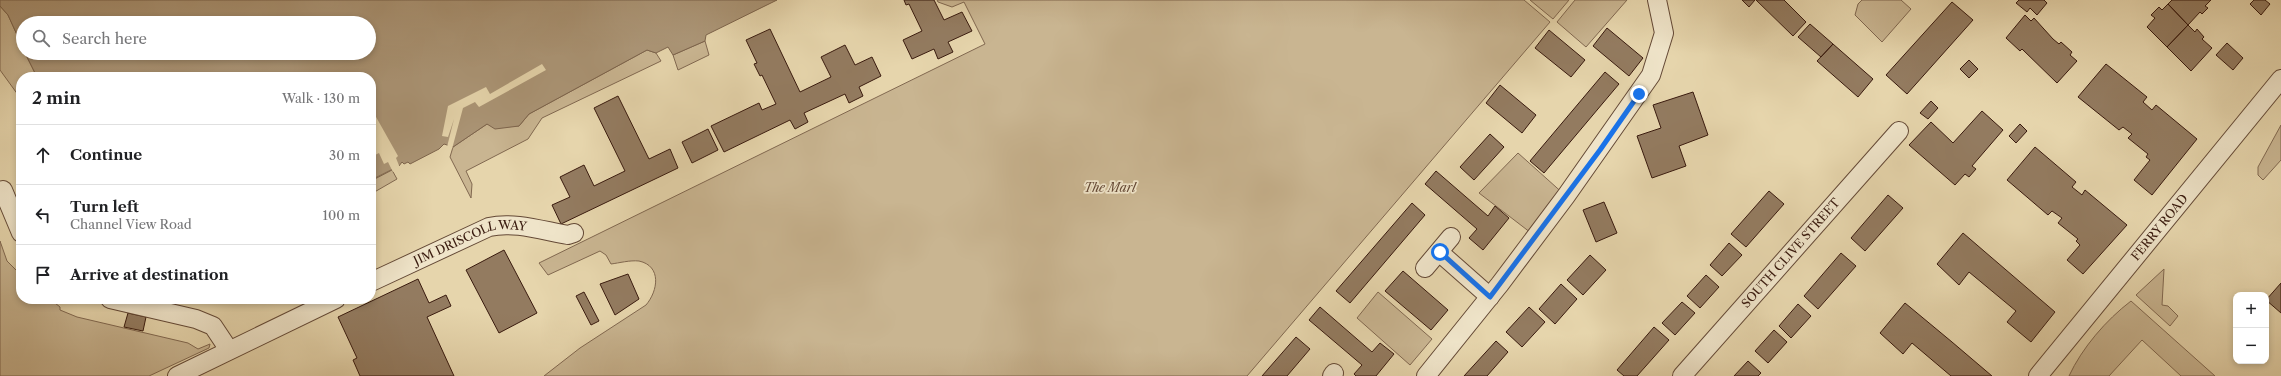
<!DOCTYPE html>
<meta charset="utf-8">
<style>
body{margin:0;font-family:"Libre Caslon Text",serif;background:#f2f2f2;color:#202124}
.controls{position:absolute;right:12px;bottom:12px;display:grid;overflow:hidden;border-radius:8px;box-shadow:0 2px 6px #0003}
.controls button{width:36px;height:36px;display:grid;place-items:center;padding:0;border:0;border-bottom:1px solid #e0e0e0;background:#fff;color:#202124;font:20px sans-serif}
.stop{position:absolute;width:12px;height:12px;margin:-9px;border:3px solid #1a73e8;border-radius:50%;background:#fff}
.stop.end{background:#1a73e8;border-color:#fff;box-shadow:0 1px 4px #0008}
.list{margin:0;padding:0;list-style:none}
h2{display:flex;justify-content:space-between;align-items:center;height:52px;margin:0;padding:0 16px;font-size:17px}
h2 small{font-size:13px;font-weight:400;color:#757577}
.list li{display:grid;grid-template-columns:26px 1fr auto;gap:12px;align-items:center;box-sizing:border-box;height:60px;padding:0 16px;border-top:1px solid #e0e0e0}
.list b{display:block;font-size:15px;white-space:nowrap}
.list p{margin:0;font-size:13px;white-space:nowrap;color:#757577}
.list em{font-size:13px;font-style:normal;color:#757577}
.icon{flex:none;width:22px;height:22px;fill:none;stroke:currentColor;stroke-width:2;stroke-linecap:round;stroke-linejoin:round}
.map{position:relative;flex:none;width:2281px;height:376px;overflow:hidden}
.search{position:absolute;background:#fff;box-shadow:0 2px 6px #0003;left:16px;top:16px;width:360px;height:44px;display:flex;align-items:center;gap:10px;box-sizing:border-box;padding:0 14px;border-radius:22px;color:#757577;font-size:15px}
.panel{position:absolute;background:#fff;box-shadow:0 2px 6px #0003;left:16px;top:72px;width:360px;height:232px;border-radius:16px}
.map>svg:first-child{display:block}
.green{fill:#c9b591;stroke:#816850}
.water{fill:#ab9576;stroke:#7d644c}
.pier{fill:#e6d5ac}
.building{fill:#937b60;stroke:#391a0e}
.lines{fill:none;stroke-linecap:round;stroke-linejoin:round}
.street-casing{stroke:#644936;stroke-width:20}
.street{stroke:#efe4c9;stroke-width:18}
.route{stroke:#1a73e8;stroke-width:5}
.labels{text-anchor:middle;stroke-width:3.5;stroke-linejoin:round;paint-order:stroke}
.park-label{font-size:12px;font-style:italic;fill:#644835;stroke:#efe4c9}
.street-label{font-size:12px;fill:#391a0e;stroke:#efe4c9}
</style>
<div class="map">
<svg width="2281" height="376" viewBox="0 0 2281 376">
<rect width="100%" height="100%" fill="#e6d5ac"/>
<filter id="stains"><feTurbulence type="fractalNoise" baseFrequency=".005" numOctaves="4"/><feColorMatrix values="0 0 0 0 .2 0 0 0 0 .09 0 0 0 0 .02 0 0 0 .5 -.17"/></filter>
<radialGradient id="worn" r=".72"><stop offset=".6" stop-color="#630" stop-opacity="0"/><stop offset="1" stop-color="#630" stop-opacity=".3"/></radialGradient>
<path class="green" d="M937,0H1524L1550,22L1247,376H544L580,348L646,305C658,291 662,266 639,261C630,260 619,263 611,264L606,255L600,251L548,275L539,263L985,44L964,2L952,7L938,2Z
M1530,0H1569L1553,19Z
M1575,0H1627L1586,47L1557,22Z
M1862,0H1901L1911,9L1882,42L1855,15L1858,4Z
M0,6L8,15L23,48V53H25L37,77H21V99L0,70Z
M705,41L709,55L678,70L673,55Z
M647,50L656,53L661,61L542,118L528,139L466,171L472,184L471,198L450,157L453,147L487,124L519,126L529,114Z
M2281,125V160L2263,180L2258,175V167Z
M1518,153L1566,196L1535,236L1479,193Z
M392,170L397,179L371,194V181Z
M0,241L7,261L21,275V299H50L60,307V310L77,317L188,343L198,349L210,344L209,348L149,376H0Z
M2164,269L2162,305L2168,306L2178,316L2170,326L2136,295Z
M1378,292L1432,339L1410,365L1357,318Z
M2131,301L2215,376H2181L2142,340L2109,376H2069C2082,348 2106,320 2131,301Z"/>
<path class="water" d="M0,0H777L706,35L705,41L673,55L668,47L656,53L647,50L529,114L519,126L495,129L487,124L453,147L444,144L439,149L410,164L408,162L404,164L402,162L399,166L371,180V77H37L25,53H369V23H23V48L8,15L0,6Z"/>
<path class="pier" d="M542,64L546,70L479,107L475,102L463,108L452,149L447,147L454,119L448,137L442,136L448,106L486,87L490,94Z
M371,108L398,156L396,158L400,168L393,172L388,162L384,164L379,153L371,157V148L375,146L371,139Z"/>
<path class="building" d="M904,0H934L944,20L962,12L972,31L948,42L953,52L938,59L934,49L912,59L903,40L922,31L909,4L906,5Z
M1742,0H1755L1749,7Z
M1756,0H1784L1806,22L1793,36Z
M2019,0H2044L2047,3L2037,15L2030,8L2027,12L2016,3Z
M2172,0H2211L2205,6L2208,8L2202,14L2200,12L2188,25L2168,4Z
M2254,0H2265L2270,4L2261,15L2250,4Z
M1952,2L1973,20L1907,94L1886,75Z
M2168,4L2188,25L2167,47L2147,27L2155,18L2151,15L2159,7L2162,10Z
M2025,15L2031,21L2034,18L2053,39L2059,44L2061,42L2072,52L2070,55L2077,61L2057,83L2022,49L2020,51L2006,38Z
M1810,24L1833,44L1821,57L1798,37Z
M2188,25L2195,32L2197,29L2204,37L2202,39L2212,48L2191,71L2167,47Z
M1607,28L1643,58L1629,76L1593,46Z
M770,29L800,92L831,77L821,57L845,45L855,65L872,57L881,76L859,87L863,96L849,103L845,94L804,113L808,122L795,129L790,120L724,152L711,126L759,103L762,110L776,104L762,75L760,76L754,64L757,63L746,40Z
M1549,30L1585,60L1571,77L1535,48Z
M2227,43L2243,58L2233,70L2216,55Z
M1833,44L1873,79L1858,97L1817,61Z
M1969,60L1978,69L1969,78L1960,69Z
M2106,64L2147,97L2143,102L2152,110L2156,105L2197,139L2152,195L2134,180L2150,160L2146,157L2148,154L2128,138L2132,134L2123,127L2119,130L2078,97Z
M1605,72L1619,84L1544,173L1530,161Z
M1500,85L1536,115L1522,133L1486,103Z
M1693,92L1708,135L1679,146L1686,166L1652,178L1637,136L1661,128L1653,105Z
M618,96L649,159L670,149L678,168L561,224L552,205L570,197L560,177L584,165L594,186L625,171L594,108Z
M1931,101L1938,108L1928,119L1920,113Z
M1982,111L2003,130L1972,166L1976,169L1969,177L1965,174L1955,185L1909,145L1931,122L1953,143Z
M2020,124L2027,131L2016,143L2009,136Z
M708,129L718,150L692,163L682,142Z
M1490,134L1504,147L1474,180L1460,167Z
M2035,147L2076,182L2072,187L2082,195L2085,190L2127,225L2083,274L2067,260L2080,245L2076,241L2078,239L2058,223L2062,218L2052,211L2048,215L2007,180Z
M1436,171L1488,216L1495,206L1509,218L1483,250L1469,238L1477,229L1425,184Z
M1769,191L1784,204L1746,247L1731,234Z
M1888,195L1903,208L1865,251L1851,238Z
M1604,202L1617,233L1596,242L1583,210Z
M1412,203L1425,215L1350,303L1336,291Z
M1963,233L2055,312L2031,342L2007,322L2016,311L1969,272L1959,285L1937,264Z
M1729,243L1742,255L1722,276L1710,265Z
M504,250L537,313L499,333L466,270Z
M1841,253L1856,266L1818,309L1804,296Z
M1590,255L1606,270L1583,295L1567,280Z
M1403,271L1448,310L1431,330L1385,291Z
M628,274L639,299L615,315L600,284Z
M1706,275L1719,287L1700,308L1687,296Z
M418,279L429,303L446,295L451,306L427,317L454,376H360L353,360L357,358L338,317Z
M2281,283V313L2266,300Z
M1561,284L1577,299L1555,324L1539,309Z
M584,292L599,321L591,325L576,296Z
M1682,302L1695,313L1675,335L1662,323Z
M1905,303L1952,342L1992,376H1951L1912,343L1903,354L1880,333Z
M1798,304L1811,316L1791,338L1779,326Z
M1320,307L1372,352L1380,343L1394,354L1376,376H1356L1354,374L1362,365L1309,320Z
M1529,307L1545,322L1522,347L1506,332Z
M128,313L146,317L143,331L124,327Z
M1654,327L1669,340L1637,376H1624L1617,370Z
M1774,330L1787,342L1768,363L1755,351Z
M1296,337L1310,349L1287,376H1262Z
M1496,341L1508,352L1487,376H1464Z
M1748,361L1761,373L1758,376H1734Z"/>
<g class="lines">
<defs>
<g id="street">
<path d="M3,190L21,233"/>
<path d="M1439,252L1490,297"/>
<path d="M1425,268L1451,237"/>
<path id="s1" d="M371,282L489,227C514,221 544,231 568,235L574,233"/>
<path d="M110,299L196,319L213,326L229,350"/>
<path d="M177,376L336,299"/>
<path d="M1332,376L1334,373"/>
<path d="M1426,376L1500,284L1566,196L1651,75L1664,33L1657,0"/>
<path id="s2" d="M1682,376L1899,131"/>
<path id="s3" d="M2038,376L2281,79"/>
</g>
</defs>
<use href="#street" class="street-casing"/>
<use href="#street" class="street"/>
</g>
<g class="lines">
<path class="route" d="M1440,252L1490,297L1600,150L1639,94"/>
</g>
<g class="labels">
<g class="park-label">
<text x="1110" y="192">The Marl</text>
</g>
<g class="street-label">
<text dy="4" stroke="none"><textPath href="#s3" startOffset="192">FERRY ROAD</textPath></text>
<text dy="4" stroke="none"><textPath href="#s1" startOffset="108">JIM DRISCOLL WAY</textPath></text>
<text dy="4" stroke="none"><textPath href="#s2" startOffset="164">SOUTH CLIVE STREET</textPath></text>
</g>
</g>
<rect width="100%" height="100%" filter="url(#stains)"/>
<rect width="100%" height="100%" fill="url(#worn)"/>
</svg>
<div class="controls">
<button>+</button>
<button>−</button>
</div>
<div class="stop" style="left:1440px;top:252px"></div>
<div class="stop end" style="left:1639px;top:94px"></div>
<div class="search"><svg class="icon" aria-label="search" viewBox="0 0 24 24"><circle cx="10" cy="10" r="6"/><path d="M15 15l6 6"/></svg>Search here</div>
<section class="panel">
<h2>2 min<small>Walk · 130 m</small></h2>
<ul class="list">
<li><svg class="icon" aria-label="ahead" viewBox="0 0 24 24"><path d="M12 20V5M6 11l6-6 6 6"/></svg><div><b>Continue</b></div><em>30 m</em></li>
<li><svg class="icon" aria-label="left" viewBox="0 0 24 24"><path d="M17 20v-9H6M10 6l-5 5 5 5"/></svg><div><b>Turn left</b><p>Channel View Road</p></div><em>100 m</em></li>
<li><svg class="icon" aria-label="arrive" viewBox="0 0 24 24"><path d="M6 21V4h12l-3 4 3 4H6"/></svg><div><b>Arrive at destination</b></div></li>
</ul>
</section>
</div>
